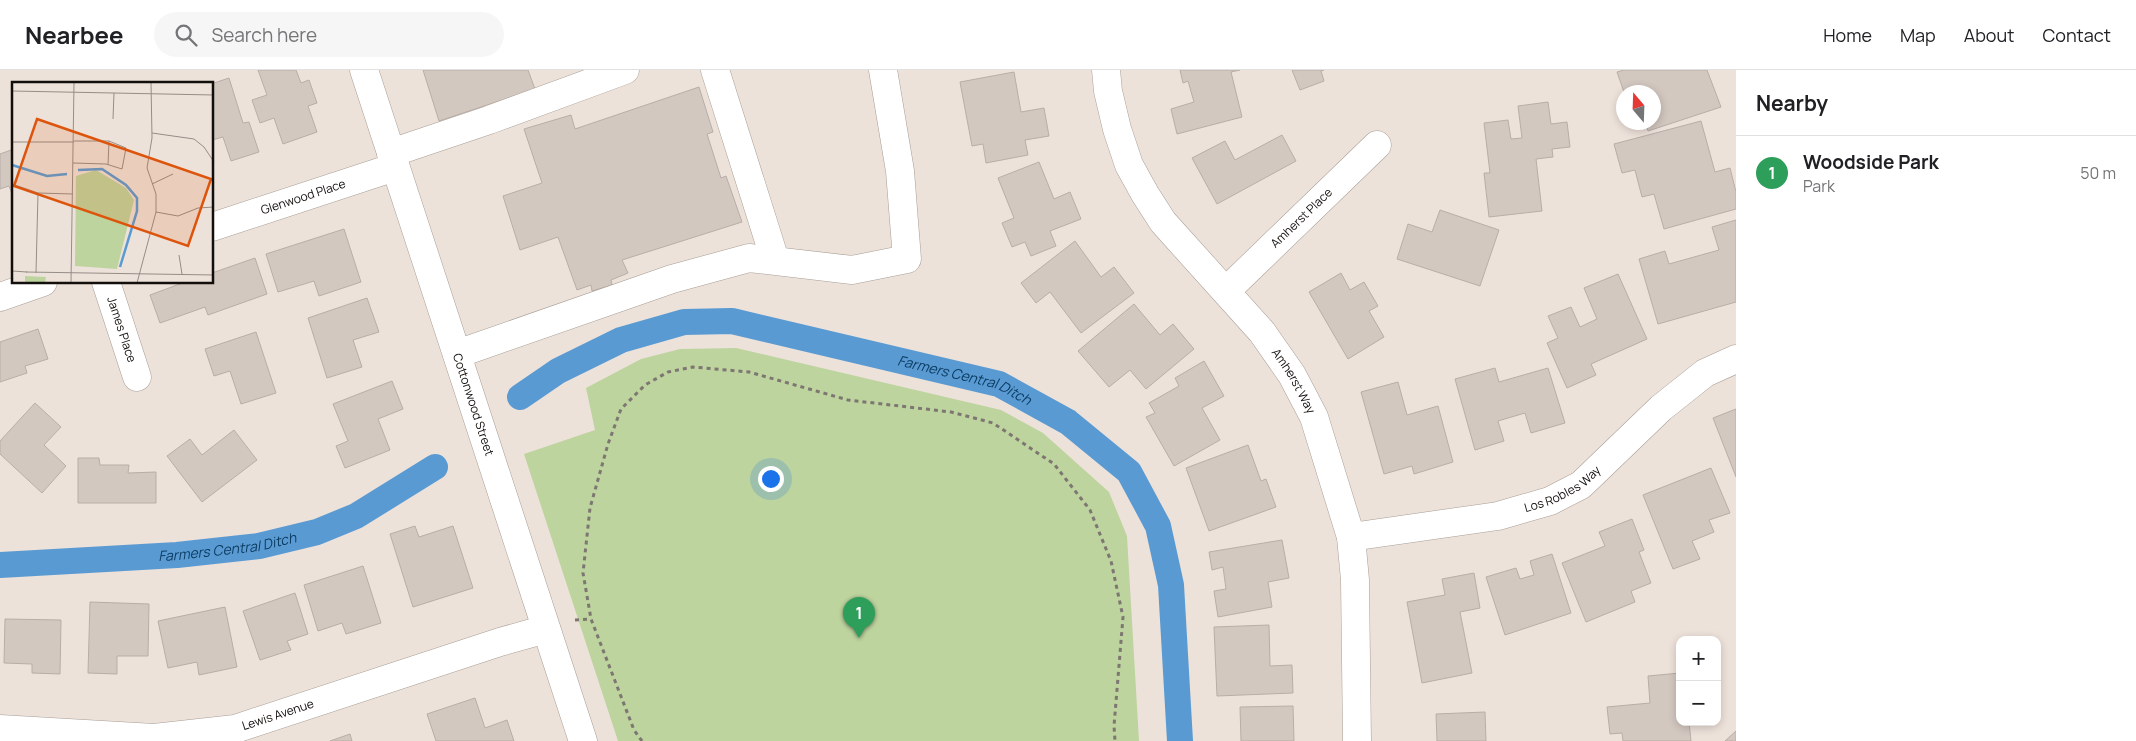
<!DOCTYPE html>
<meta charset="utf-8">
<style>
body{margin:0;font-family:Manrope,sans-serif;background:#f6f6f6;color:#202124}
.controls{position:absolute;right:15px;bottom:15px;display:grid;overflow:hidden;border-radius:10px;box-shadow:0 2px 8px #0003}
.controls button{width:45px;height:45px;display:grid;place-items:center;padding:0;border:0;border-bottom:1px solid #e0e0e0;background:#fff;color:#202124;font:25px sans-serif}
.compass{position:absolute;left:1616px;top:15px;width:45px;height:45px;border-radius:50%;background:#fff;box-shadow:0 2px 8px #0003;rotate:341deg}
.you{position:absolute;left:770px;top:408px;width:18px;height:18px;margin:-12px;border:4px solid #fff;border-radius:50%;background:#1a73e8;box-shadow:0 0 0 8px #1a73e833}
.badge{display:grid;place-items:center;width:32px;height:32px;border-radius:50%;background:#b32457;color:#fff;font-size:16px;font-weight:700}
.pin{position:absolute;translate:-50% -41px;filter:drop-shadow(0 1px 2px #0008)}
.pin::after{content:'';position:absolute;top:26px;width:18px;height:15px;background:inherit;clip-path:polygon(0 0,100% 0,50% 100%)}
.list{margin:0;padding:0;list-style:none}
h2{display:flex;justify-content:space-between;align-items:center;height:65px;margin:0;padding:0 20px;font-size:21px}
h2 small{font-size:16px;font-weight:400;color:#757577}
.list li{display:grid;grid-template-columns:32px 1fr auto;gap:15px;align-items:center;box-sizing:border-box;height:75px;padding:0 20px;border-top:1px solid #e0e0e0}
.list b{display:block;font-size:19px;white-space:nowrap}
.list p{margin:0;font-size:16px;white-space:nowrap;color:#757577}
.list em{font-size:16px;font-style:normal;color:#757577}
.icon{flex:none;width:28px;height:28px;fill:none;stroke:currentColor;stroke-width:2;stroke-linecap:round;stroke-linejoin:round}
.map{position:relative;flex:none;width:1736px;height:671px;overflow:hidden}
header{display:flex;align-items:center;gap:30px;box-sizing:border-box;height:70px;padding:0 25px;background:#fff;border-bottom:1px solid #e0e0e0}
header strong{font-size:24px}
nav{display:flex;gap:28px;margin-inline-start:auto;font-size:18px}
.search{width:350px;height:45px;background:#f6f6f6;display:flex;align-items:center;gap:12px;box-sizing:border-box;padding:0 18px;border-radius:28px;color:#757577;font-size:19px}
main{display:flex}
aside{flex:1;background:#fff}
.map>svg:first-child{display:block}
.green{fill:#bdd49e}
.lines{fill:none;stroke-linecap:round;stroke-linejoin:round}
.canal{stroke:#5a9ad3;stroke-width:26}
.building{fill:#d3c8c0;stroke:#b9aea7}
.minor-casing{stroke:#a89e96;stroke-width:29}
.path{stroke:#7d7671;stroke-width:3;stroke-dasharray:4 4;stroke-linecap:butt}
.minor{stroke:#fff;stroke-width:28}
.labels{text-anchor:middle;stroke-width:5;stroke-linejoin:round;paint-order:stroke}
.street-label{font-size:12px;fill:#110e0b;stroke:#fff}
.water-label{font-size:14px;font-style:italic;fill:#0c3d63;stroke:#fff}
.inset-river{fill:none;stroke:#5a9ad3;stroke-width:2.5}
.inset-road{fill:none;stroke:#958d87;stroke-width:1}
.view{fill:#dd550c;fill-opacity:0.15;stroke:#dd550c;stroke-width:2.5}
.inset-edge{fill:none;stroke:#110e0b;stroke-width:2.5}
</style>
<header>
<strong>Nearbee</strong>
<div class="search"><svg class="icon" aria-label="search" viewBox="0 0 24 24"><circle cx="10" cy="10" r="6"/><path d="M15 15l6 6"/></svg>Search here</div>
<nav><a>Home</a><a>Map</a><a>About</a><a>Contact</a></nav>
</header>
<main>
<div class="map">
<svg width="1736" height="671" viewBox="0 0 1736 671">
<rect width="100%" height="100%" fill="#ede2da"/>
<path class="green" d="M736,278L1001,340L1043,363L1109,422L1127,466L1139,671H618L524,384L595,360L586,318L641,289L680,279Z"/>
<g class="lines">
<g class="canal">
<path id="s1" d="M520,327L558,301L621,270L684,252L732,251L999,314L1068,352L1129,402L1158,456L1171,515L1180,671"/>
<path id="s2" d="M0,495L177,485L259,476L317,462L356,446L435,397"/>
</g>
</g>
<path class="building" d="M258,0H296L301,13L309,10L317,33L308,36L317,62L283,74L274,48L260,53L252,30L267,25Z
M423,0H528L535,19L439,51Z
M1180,0H1240L1231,2L1242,47L1177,64L1171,39L1194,32L1188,11L1183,13Z
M1292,0H1324L1321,1L1324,11L1300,20Z
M1624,0H1707L1721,37L1648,61L1645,52H1654V22H1624L1617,2Z
M1014,2L1021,42L1044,38L1049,66L1025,70L1028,85L986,93L983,74L972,76L960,12Z
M229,8L243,53L249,52L259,82L231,91L223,67L212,70L211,14Z
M699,17L713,62L707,64L721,108L726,106L742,152L622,190L628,203L611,210L612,215L592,221L591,215L577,220L558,167L520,180L503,126L542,113L524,59L571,45L575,59Z
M1548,32L1551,54L1567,52L1570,77L1552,79L1553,87L1536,89L1542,141L1489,147L1484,103H1490L1484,53L1508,50L1511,69L1522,68L1518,36Z
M1701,51L1715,102L1730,98L1736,122V139L1664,159L1654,124L1642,127L1635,100L1622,103L1614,74Z
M1282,65L1296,91L1217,134L1192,88L1225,71L1235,90Z
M14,79V129L9,116L0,119V84Z
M1039,92L1054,129L1070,122L1081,149L1050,161L1056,176L1031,186L1025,172L1012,177L1002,153L1014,148L998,108Z
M1440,140L1499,160L1480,216L1397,189L1408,154L1432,162Z
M1736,150V232L1658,254L1639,189L1665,181L1669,194L1719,180L1712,157Z
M344,159L361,212L319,226L314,211L278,222L266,184Z
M1075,171L1101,207L1114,197L1134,223L1081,263L1050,222L1036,233L1021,213Z
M255,188L267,224L208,245L205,237L160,253L150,225L185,212H212V203Z
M1341,203L1350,220L1364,212L1378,236L1369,241L1384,267L1348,289L1309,222Z
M1618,204L1647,269L1591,294L1596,305L1567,318L1547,273L1558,268L1548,246L1571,237L1580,257L1597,249L1584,218Z
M367,228L379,262L353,270L362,297L327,308L308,248Z
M1134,234L1160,265L1173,254L1194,279L1146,319L1130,300L1109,317L1078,281Z
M38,259L48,289L25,296L27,303L0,312V272Z
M256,262L276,323L241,334L230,301L214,306L205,279Z
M1204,291L1224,326L1202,338L1220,370L1174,396L1146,347L1155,343L1149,333L1179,316L1175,308Z
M1495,298L1499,312L1548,298L1565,353L1531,363L1525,343L1498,351L1504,371L1475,380L1455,309Z
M392,311L403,339L378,349L390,380L345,398L336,376L348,371L333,334Z
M1398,312L1407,345L1438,336L1453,392L1414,404L1412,396L1384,404L1361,322Z
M35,333L61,357L44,375L66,396L42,423L0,384V371Z
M1736,339V407L1713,348Z
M234,360L257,390L202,432L167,386L190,369L202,385Z
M1248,375L1261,411L1266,409L1276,437L1209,461L1186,398Z
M78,388H99L100,395H129L128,403L156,402V433H78Z
M1711,398L1730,443L1709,450L1714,462L1692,471L1700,489L1673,499L1643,425Z
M1632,449L1644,480L1639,482L1651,513L1631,521L1635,532L1586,552L1562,493L1605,476L1599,462Z
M415,456L419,467L453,456L473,518L413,537L390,464Z
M1282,470L1289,508L1268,512L1272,537L1218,547L1214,521L1226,519L1223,497L1212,500L1209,482Z
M1552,484L1571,543L1505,565L1486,507L1516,498L1520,509L1534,505L1530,491Z
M363,496L381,553L346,564L342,553L318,561L304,515Z
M1474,503L1480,538L1460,542L1472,603L1422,613L1407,532L1445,525L1442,509Z
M295,523L308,564L287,571L291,580L260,590L243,541Z
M90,532L149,534L148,586H117V604L88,603Z
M225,537L237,597L199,605L197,592L168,598L158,551Z
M5,549L61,550L60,604L32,603V594L4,593Z
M1269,555L1270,596L1292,595L1293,623L1217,626L1214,557Z
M1680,603V652H1689L1691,671H1623L1622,663L1610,664L1607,637L1650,633L1648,606Z
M475,628L485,658L507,650L514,671H436L427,644Z
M1293,636L1294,671H1241L1240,637Z
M1485,642L1486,671H1437L1436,644Z
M1736,661V671H1725Z
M350,664L352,671H330Z"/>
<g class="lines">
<defs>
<g id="minor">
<path id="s3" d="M364,0L583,671"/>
<path d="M715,0L775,190"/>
<path id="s4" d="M1106,0L1108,21L1117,59L1129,95L1145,124L1163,152L1262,262L1292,305L1314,347L1351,467L1355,510L1357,671"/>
<path d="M391,83L489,50L625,0"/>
<path id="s5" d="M212,157L395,97"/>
<path id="s6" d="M106,212L137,307"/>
<path id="s7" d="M1226,221L1377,75"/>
<path d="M0,227L43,212"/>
<path d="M457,284L672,209L749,188L852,200L907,189L900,101L883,0"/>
<path id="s8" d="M1351,467L1498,446L1550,431L1581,415L1661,338L1705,303L1736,289"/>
<path id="s9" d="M0,659L154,668L235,659L500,572L546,559"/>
</g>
</defs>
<use href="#minor" class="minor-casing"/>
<path class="path" d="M575,550L591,549
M642,671L634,660L591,549L583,503L590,438L608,374L621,339L645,315L668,302L693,297L749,302L848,330L951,342L993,353L1054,394L1090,440L1111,491L1123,547L1114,656L1115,671"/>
<use href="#minor" class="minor"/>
</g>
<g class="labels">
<g class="street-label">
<text dy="4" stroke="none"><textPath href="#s5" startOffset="96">Glenwood Place</textPath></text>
<text dy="4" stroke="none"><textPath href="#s7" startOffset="105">Amherst Place</textPath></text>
<text dy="4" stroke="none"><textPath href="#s6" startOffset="50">James Place</textPath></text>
<text dy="4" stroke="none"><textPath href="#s4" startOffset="371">Amherst Way</textPath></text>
<text dy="4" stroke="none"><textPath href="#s3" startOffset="352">Cottonwood Street</textPath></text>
<text dy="4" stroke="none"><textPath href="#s8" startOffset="219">Los Robles Way</textPath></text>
<text dy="4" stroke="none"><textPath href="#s9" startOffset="281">Lewis Avenue</textPath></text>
</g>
<g class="water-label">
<text dy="5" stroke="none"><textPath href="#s1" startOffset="470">Farmers Central Ditch</textPath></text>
<text dy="5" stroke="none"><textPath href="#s2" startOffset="228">Farmers Central Ditch</textPath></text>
</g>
</g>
<g transform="translate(12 12)">
<rect width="201" height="201" fill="#ede2da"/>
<path d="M84,88L114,106L122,118L105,187L63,184L64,94ZM13,194L34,195L33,201H13Z" fill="#bdd49e"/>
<path class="inset-river" d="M0,83L35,94L55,92M66,88L90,87L114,103L125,116V129L108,185"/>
<path class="inset-road" d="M0,9L202,13M101,37L102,11M140,51L182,57L192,65L202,80M0,60H62M61,81L94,82L110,87L114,66L97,59H62M96,83L97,59M0,102L26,111L61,112M140,102L161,92M144,130L166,134L186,126L202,125M167,173L170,192M0,189L15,190M14,190L202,193M24,191L26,111M59,201L62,0M125,201L144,130V112L135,86L140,56L139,0"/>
<path class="view" d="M25,37L199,97L176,164L2,104Z"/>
<rect width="201" height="201" class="inset-edge"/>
</g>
</svg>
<div class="controls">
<button>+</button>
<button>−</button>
</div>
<svg class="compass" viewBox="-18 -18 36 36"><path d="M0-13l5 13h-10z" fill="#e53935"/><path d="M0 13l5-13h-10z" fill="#757577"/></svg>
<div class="you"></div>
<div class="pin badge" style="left:859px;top:568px;background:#2e9e5b">1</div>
</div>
<aside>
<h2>Nearby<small></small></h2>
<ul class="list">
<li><span class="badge" style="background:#2e9e5b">1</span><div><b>Woodside Park</b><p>Park</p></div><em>50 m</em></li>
</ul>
</aside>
</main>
